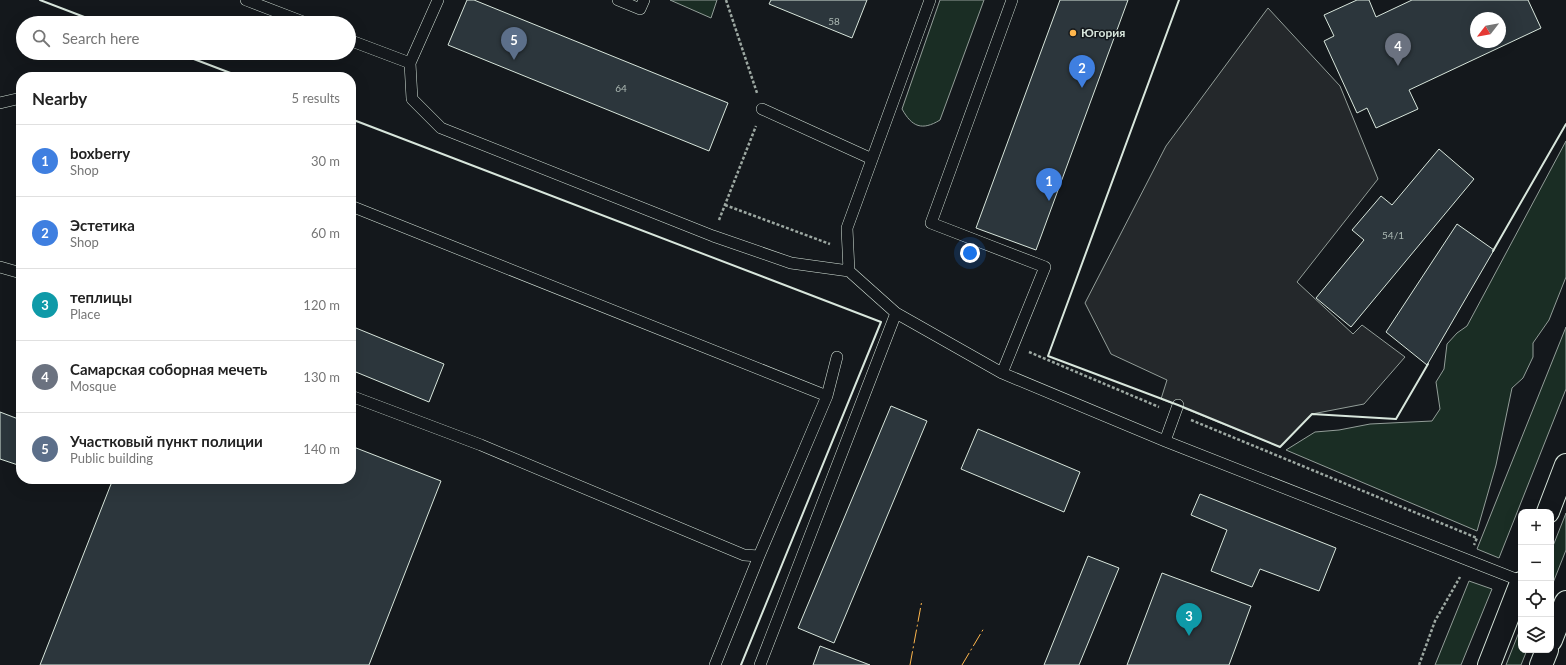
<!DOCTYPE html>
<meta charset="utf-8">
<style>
body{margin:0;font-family:Lato,sans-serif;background:#f6f6f6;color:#222}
.controls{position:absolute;right:12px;bottom:12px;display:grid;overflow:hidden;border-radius:8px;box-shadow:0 4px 16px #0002}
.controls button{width:36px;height:36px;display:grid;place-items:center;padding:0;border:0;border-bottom:1px solid #e0e0e0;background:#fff;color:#222;font:20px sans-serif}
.compass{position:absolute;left:1470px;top:12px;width:36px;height:36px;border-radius:50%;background:#fff;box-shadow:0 4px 16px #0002;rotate:239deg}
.you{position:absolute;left:970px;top:253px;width:14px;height:14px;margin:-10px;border:3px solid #fff;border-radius:50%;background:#1a73e8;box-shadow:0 0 0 6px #1a73e833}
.badge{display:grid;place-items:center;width:26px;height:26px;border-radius:50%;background:#856535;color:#fff;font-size:13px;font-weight:700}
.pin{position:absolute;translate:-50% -33px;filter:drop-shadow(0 1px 2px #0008)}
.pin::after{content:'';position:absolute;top:21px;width:14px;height:12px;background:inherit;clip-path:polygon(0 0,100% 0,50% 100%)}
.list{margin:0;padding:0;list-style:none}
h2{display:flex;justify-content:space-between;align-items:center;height:52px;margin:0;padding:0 16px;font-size:17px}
h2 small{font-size:13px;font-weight:400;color:#767676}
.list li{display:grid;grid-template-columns:26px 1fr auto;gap:12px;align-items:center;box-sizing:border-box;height:72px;padding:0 16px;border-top:1px solid #e0e0e0}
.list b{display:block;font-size:15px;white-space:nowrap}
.list p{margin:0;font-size:13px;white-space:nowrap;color:#767676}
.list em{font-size:13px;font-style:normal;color:#767676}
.icon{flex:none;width:22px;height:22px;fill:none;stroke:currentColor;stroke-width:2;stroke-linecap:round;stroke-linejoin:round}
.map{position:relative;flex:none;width:1566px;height:665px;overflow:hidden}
.search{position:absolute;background:#fff;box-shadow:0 4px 16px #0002;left:16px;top:16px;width:340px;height:44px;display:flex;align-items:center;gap:10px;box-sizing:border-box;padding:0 14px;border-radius:22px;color:#767676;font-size:15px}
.panel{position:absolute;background:#fff;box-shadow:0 4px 16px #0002;left:16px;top:72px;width:340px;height:412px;border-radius:16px}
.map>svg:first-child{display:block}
.green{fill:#1a2d24;stroke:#939e99}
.parking{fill:#24282b;stroke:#939e99}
.building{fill:#2c363c;stroke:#d8e6dc;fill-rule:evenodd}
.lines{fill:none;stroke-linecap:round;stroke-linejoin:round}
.lane-casing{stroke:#d8e6dc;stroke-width:12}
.secondary-casing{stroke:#d8e6dc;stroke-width:24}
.path{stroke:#9da8a2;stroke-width:2.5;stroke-dasharray:3 2;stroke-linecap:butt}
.lane{stroke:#14181c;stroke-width:11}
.secondary{stroke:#14181c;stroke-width:22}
.wall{stroke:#d8e6dc;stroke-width:2}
.power{stroke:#ffb74d;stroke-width:1;stroke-dasharray:14 3 2 3;stroke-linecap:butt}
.poi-dot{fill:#ffb74d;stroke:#14181c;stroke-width:1.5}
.labels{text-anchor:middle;stroke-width:3;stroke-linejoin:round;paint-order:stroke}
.number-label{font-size:10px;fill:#adbab4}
.poi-label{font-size:12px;font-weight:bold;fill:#d8e6dc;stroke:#14181c;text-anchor:start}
</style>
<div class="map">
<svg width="1566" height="665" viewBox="0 0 1566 665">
<rect width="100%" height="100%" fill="#14181c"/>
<path class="green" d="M670,0H717L711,18Z
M940,0H984L940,120C922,131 912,127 902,109Z
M1566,141V277L1549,320L1533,343V357L1523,378L1512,388L1496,465L1477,531L1286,450L1315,432L1339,430L1370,424L1432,421L1440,409L1436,382L1444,369L1447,344L1457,333L1467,326Z
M1566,327V389L1499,558L1477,549Z
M1566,513V550L1551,588V551Z
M1469,581L1492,589L1461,665H1435Z
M1521,627V650H1527L1521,665H1506Z"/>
<path class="parking" d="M1268,8L1340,86L1378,179L1297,282L1353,334L1362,325L1405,357L1364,404L1312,414L1280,447L1161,399L1167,380L1111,354L1085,303L1166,146Z"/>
<path class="building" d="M467,0H474L728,103L709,151L448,45Z
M771,0H867L852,38L769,4Z
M1060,0H1128L1036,250L976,228Z
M1357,0H1369L1376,17L1412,0H1528L1541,28L1409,90L1418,109L1376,128L1367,108L1357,113L1324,41L1334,36L1324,15ZM1476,18H1500V42H1476Z
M1439,149L1474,179L1351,327L1316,298L1364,240L1352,230L1381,196L1392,205Z
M1457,224L1494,250L1427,365L1386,332Z
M351,326L444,364L429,402L351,370Z
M891,406L927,421L834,643L798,628Z
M0,412L21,420V466L0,459Z
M978,429L1080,472L1064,512L961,469Z
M351,446L441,481L369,665H40L113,479H351Z
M1200,494L1336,548L1319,591L1260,569L1252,587L1211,571L1227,530L1191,515Z
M1088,556L1119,568L1079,665H1044Z
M1162,573L1251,606L1229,665H1127Z
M820,646L870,665H813Z"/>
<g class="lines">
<defs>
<path id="lane" d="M246,0L306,23
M618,0L640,9L644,0
M349,40L410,63L412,99L441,128L713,236L791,263L849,271L896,313L1002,373L1165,441L1521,581
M410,63L438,0
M0,103L21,98
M762,109L872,159
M351,206L827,396
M0,267L21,273
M849,271L847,228L930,0
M1002,373L1045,267L931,223L1012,0
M351,396L481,445L744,555L759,556
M1165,441L1178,405
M715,665L759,556L827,396L837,357
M760,665L896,313"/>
<path id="secondary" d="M1548,512L1566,465
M1551,640L1566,602
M1489,665L1521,583
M1541,665L1547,650"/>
</defs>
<use href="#lane" class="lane-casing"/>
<use href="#secondary" class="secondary-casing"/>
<path class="path" d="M726,0L757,93
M725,205L830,244
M719,220L756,126
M1029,352L1159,407
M1191,420L1477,538L1474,545
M1419,665L1435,621L1460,577"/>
<use href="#lane" class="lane"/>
<use href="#secondary" class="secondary"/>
<path class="wall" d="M40,0L100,23
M1179,0L1048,356L1178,405L1280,447L1312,414L1396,419L1428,364
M178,53L241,77
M351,119L881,322L741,665
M1493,251L1566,124"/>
<path class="power" d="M910,665L922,600
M962,665L984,628"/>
</g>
<circle class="poi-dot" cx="1073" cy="33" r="4"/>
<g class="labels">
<g class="number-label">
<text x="834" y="25">58</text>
<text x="621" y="92">64</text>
<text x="1393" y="239">54/1</text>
</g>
<g class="poi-label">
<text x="1081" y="37">Югория</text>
</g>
</g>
</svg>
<div class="controls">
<button>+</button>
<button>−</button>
<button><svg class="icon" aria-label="locate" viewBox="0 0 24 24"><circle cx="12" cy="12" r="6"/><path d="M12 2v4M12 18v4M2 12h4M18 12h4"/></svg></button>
<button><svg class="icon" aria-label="layers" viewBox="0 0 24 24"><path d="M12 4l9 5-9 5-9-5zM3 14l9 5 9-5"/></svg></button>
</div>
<svg class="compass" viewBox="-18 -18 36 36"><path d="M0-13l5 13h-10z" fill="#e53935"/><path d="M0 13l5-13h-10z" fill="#767676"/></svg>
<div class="you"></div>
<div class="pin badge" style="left:1049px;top:201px;background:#3f7fe0">1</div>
<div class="pin badge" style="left:1082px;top:88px;background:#3f7fe0">2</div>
<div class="pin badge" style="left:1189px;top:636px;background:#0f9aa8">3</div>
<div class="pin badge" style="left:1398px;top:66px;background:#6b7280">4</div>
<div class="pin badge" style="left:514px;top:60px;background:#5c6f8a">5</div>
<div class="search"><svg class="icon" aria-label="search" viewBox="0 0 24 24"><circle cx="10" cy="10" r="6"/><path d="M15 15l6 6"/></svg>Search here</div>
<section class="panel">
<h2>Nearby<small>5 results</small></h2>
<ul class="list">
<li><span class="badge" style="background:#3f7fe0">1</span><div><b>boxberry</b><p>Shop</p></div><em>30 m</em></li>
<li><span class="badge" style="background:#3f7fe0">2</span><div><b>Эстетика</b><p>Shop</p></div><em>60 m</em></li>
<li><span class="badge" style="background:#0f9aa8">3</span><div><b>теплицы</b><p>Place</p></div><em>120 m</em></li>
<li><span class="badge" style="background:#6b7280">4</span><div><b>Самарская соборная мечеть</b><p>Mosque</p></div><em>130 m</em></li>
<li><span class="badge" style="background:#5c6f8a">5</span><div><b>Участковый пункт полиции</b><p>Public building</p></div><em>140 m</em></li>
</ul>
</section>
</div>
